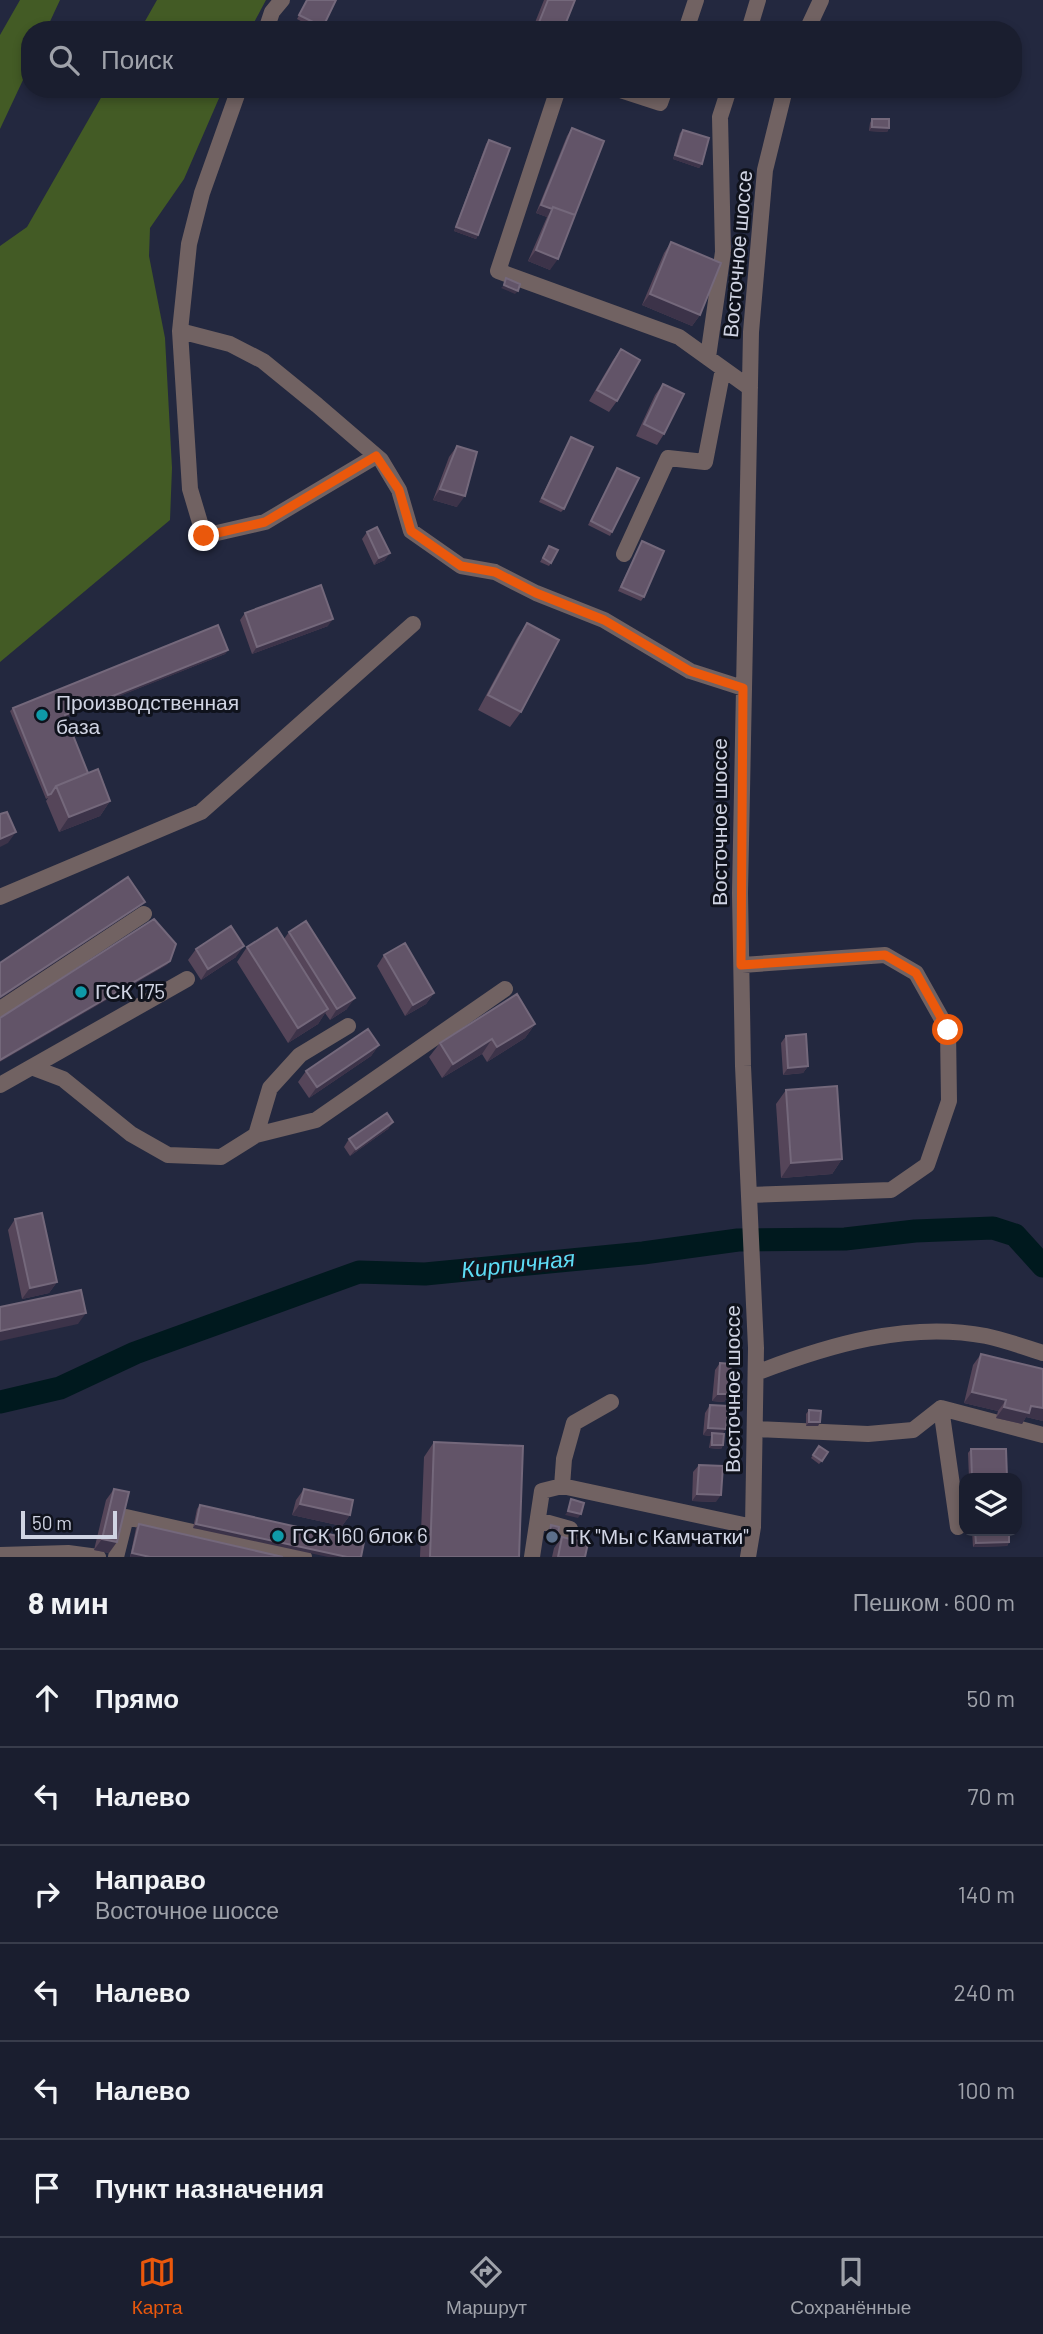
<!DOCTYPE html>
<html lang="ru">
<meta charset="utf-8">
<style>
body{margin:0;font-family:Barlow,sans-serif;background:#232737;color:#f1f3f6}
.controls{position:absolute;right:21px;bottom:21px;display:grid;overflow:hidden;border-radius:14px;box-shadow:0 4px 10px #0003}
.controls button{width:63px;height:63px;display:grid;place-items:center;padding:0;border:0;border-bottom:2px solid #383c4b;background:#1a1e2f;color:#f1f3f6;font:35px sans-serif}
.scale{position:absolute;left:21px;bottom:18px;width:96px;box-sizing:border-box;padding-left:7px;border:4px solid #d0d4e3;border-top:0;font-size:19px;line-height:24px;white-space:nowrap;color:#d0d4e3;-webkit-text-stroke:5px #0f121c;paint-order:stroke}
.stop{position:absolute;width:21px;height:21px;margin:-16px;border:5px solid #ea580c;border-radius:50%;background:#fff}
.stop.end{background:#ea580c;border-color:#fff;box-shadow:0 2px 7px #0008}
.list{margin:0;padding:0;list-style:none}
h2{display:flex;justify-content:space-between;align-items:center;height:91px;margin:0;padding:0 28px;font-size:30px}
h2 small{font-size:23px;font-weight:400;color:#9fa2aa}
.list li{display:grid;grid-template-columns:46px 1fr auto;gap:21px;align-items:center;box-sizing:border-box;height:98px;padding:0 28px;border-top:2px solid #383c4b}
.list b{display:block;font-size:26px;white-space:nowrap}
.list p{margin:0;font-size:23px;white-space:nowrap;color:#9fa2aa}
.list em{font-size:23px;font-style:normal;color:#9fa2aa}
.icon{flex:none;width:38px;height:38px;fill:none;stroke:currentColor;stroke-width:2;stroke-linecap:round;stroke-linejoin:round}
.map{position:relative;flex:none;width:1043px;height:1557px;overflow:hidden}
.search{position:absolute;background:#1a1e2f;box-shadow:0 4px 10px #0003;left:21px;right:21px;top:21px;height:77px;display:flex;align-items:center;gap:18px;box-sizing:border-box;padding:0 24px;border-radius:28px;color:#9fa2aa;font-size:26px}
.sheet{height:679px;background:#1a1e2f}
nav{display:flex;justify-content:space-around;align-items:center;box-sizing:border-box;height:98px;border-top:2px solid #383c4b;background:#1a1e2f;font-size:19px;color:#9fa2aa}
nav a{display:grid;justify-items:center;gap:4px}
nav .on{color:#ea580c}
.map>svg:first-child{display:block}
.forest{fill:#435b25}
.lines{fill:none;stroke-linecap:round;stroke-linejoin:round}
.river{stroke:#00191e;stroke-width:23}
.minor{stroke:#716262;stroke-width:16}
.wall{fill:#554559}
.shaded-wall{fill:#3c3349}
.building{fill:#625468;stroke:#74687b;stroke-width:2}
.route{stroke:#ea580c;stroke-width:9}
.culture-dot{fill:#0f9aa8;stroke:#0f121c;stroke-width:2.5}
.service-dot{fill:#5c6f8a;stroke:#0f121c;stroke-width:2.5}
.labels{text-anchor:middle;stroke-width:6;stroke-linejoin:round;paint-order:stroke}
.street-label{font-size:21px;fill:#d0d4e3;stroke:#0f121c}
.poi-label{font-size:21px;fill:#d0d4e3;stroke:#0f121c;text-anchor:start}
.water-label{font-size:23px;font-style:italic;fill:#5ddbf4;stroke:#0f121c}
</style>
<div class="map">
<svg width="1043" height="1557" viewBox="0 0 1043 1557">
<rect width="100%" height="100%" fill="#23283f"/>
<path class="forest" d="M20,0H60L46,30H30V65L0,129V35Z
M157,0H266L250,30H140Z
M106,89H223L184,179L150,228L149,256L165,338L172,468L170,520L0,662V246L27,227Z"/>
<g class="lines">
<path class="river" d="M0,1402L60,1388L135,1353L359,1272L425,1274L643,1253L738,1240L845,1239L915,1231L993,1228L1015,1235L1043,1266"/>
<path class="minor" d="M266,30L272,12L282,0
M686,30L696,0
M749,30L758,0
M807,30L821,0
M239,89L202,193L189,244L180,331L230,344L263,361L317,405L381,460L399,490L411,531L461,566L495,572L536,593L604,620L690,671L743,688
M558,89L498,271L679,337L750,388
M617,89L660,103L665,89
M180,331L190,489L204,536L265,522L376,456
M708,357L723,252L720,117L729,89
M624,554L668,458L705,462L723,369
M0,897L201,812L413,624
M742,965L885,955L916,973L948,1030L949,1101L927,1165L891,1190L749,1195
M0,1009L144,914
M34,1068L63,1079L131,1134L168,1155L221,1157L256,1135L270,1088L300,1055L348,1026
M0,1085L187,979
M256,1135L316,1120L505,989
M756,1373C828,1345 909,1321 986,1336C1005,1340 1024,1347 1043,1353
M941,1408L958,1527
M756,1429L868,1434L913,1430L941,1408L1043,1435
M562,1486L564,1459L574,1423L611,1402
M538,1520L570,1529L568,1544
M0,1555L68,1553L98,1557
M116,1557L126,1517L304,1557
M532,1557L542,1491L562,1486L753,1527
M748,1557L753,1527L756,1348L743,1066L740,893L751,332L765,170L785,89"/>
</g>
<path class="wall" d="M307,0H336L322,30H318L297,19Z
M544,0H575L563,30H532Z
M872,119L889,128L887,132L869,131L870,123Z
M572,128L550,270L528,261L547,217L536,213L567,136Z
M683,130L702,164L699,168L673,159L680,133Z
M489,140L478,235L476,239L454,231L486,144Z
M671,242L700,315L692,326L642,305L664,253Z
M621,349L617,401L609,412L589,401L613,360Z
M663,384L664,434L657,445L636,436L655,395Z
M571,437L564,509L561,512L539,502Z
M457,446V507L433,500L449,457Z
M617,468L612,532L610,536L588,525Z
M367,532L385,560L374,565L362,539Z
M642,541L644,597L641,601L618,591Z
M547,549L551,563L549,566L540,562Z
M245,613L328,626L252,654L240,620Z
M527,623L521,712L510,727L478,710L517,638Z
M228,650L225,654L66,717L88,773L110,801L100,816L59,832L46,801L48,798L46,799L10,711L13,708Z
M289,932L347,1009L330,1020L325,1013L318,1024L288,1043L237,962L247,947L284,939Z
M196,949L236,957L201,980L188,960Z
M384,955L434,993L426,1004L405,1016L377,966Z
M535,1024L525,1038L487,1062L482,1054L442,1078L429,1057L440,1043Z
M786,1036L808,1066L803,1073L783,1075L781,1043Z
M379,1045L371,1056L309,1098L298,1082L306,1071Z
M786,1090L842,1159L832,1174L781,1178L776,1104Z
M393,1122L388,1129L350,1156L344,1147L349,1139Z
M15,1219L57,1282L49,1293L22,1299L8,1230Z
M981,1354L1043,1369V1421L1026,1417L1022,1424L996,1418L998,1411L964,1403L973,1365Z
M720,1363L729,1394L724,1402L712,1401L715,1370Z
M710,1405L723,1434V1445L721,1449L709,1448L711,1436L703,1435L705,1413Z
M809,1410L820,1422L818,1426H806V1414Z
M434,1442L519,1557H420L424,1457Z
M819,1446L822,1461L819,1464L811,1458Z
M971,1449L1007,1478H969L968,1453Z
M699,1465L716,1502L692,1501L693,1472Z
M114,1489L109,1553L94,1550L106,1500Z
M304,1489L350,1515L342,1526L292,1515L296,1500Z
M200,1505L364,1542L193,1528L197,1509Z
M139,1524L283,1557H130L136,1528Z
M551,1525L557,1540L554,1544L546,1542L549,1529Z
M972,1531H1009V1542L1007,1546L973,1547Z
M562,1537L585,1557H552L554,1548Z"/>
<path class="shaded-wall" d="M872,127L889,128L887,132L869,131Z
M675,155L702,164L699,168L673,159Z
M541,205L552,209L547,217L536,213Z
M456,227L478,235L476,239L454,231Z
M536,250L558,259L550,270L528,261Z
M504,285L518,291L515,294L501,288Z
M650,294L700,315L692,326L642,305Z
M440,489L465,496L457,507L433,500Z
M390,553L385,560L374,565L379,558Z
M333,619L328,626L252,654L257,647Z
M228,650L225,654L62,719L65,715Z
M110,801L100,816L59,832L69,817Z
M16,832L8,843L0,847V839Z
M145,902L142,905L0,999V997Z
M244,946L236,957L201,980L208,969Z
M170,961L167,965L0,1062V1060Z
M434,993L426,1004L405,1016L413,1005Z
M355,998L347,1009L330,1020L337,1009Z
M328,1009L318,1024L288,1043L298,1028Z
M535,1024L525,1038L487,1062L497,1047Z
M492,1039L482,1054L442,1078L453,1064Z
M379,1045L371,1056L309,1098L317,1087Z
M808,1066L803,1073L783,1075L788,1068Z
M393,1122L388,1129L350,1156L356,1149Z
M842,1159L832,1174L781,1178L791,1163Z
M57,1282L49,1293L22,1299L30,1288Z
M86,1313L78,1324L0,1341V1331Z
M972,1392L1006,1400L998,1411L964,1403Z
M718,1394H729L724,1402L712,1401Z
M1031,1406L1043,1408V1421L1026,1417L1022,1424L996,1418L1004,1407Z
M809,1422H820L818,1426H806Z
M708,1428L726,1429L721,1436L712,1433L711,1436L703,1435Z
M712,1445H723L721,1449L709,1448Z
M697,1494L721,1495L716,1502L692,1501Z
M300,1504L350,1515L342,1526L292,1515Z
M568,1511L581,1514L578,1518L565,1515Z
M196,1524L347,1557H328L193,1528Z
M549,1538L557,1540L554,1544L546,1542Z
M102,1539L117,1542L109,1553L94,1550Z
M1009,1542L1007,1546L973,1547L976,1543Z
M132,1553L150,1557H130Z"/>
<path class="building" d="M307,0H336L323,27L299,15Z
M548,0H575L563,30H536Z
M872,119H889V128L872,127Z
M572,128L604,141L575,215L553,207L552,209L541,205Z
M683,130L709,138L702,164L675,155Z
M489,140L510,148L478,235L456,227Z
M553,207L575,215L558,259L536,250Z
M671,242L721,263L700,315L650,294Z
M506,278L520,284L518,291L504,285Z
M621,349L640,360L617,401L597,390Z
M663,384L684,394L664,434L644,424Z
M571,437L593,447L564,509L542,498Z
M457,446L477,452L465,496L440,489Z
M617,468L639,478L612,532L591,521Z
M377,527L390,553L379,558L367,532Z
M642,541L664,551L644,597L621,587Z
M549,546L558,550L551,563L543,558Z
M321,585L333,619L257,647L245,613Z
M527,623L559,640L521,712L488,695Z
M218,625L228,650L65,715L88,773L56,786L51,794L48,795L13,708Z
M98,769L110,801L69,817L56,786Z
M7,812L16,832L0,839V814Z
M128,877L145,902L0,997V963Z
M154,919L176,944L170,961L0,1060V1018Z
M306,921L355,998L337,1009L289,932Z
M231,926L244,946L208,969L196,949Z
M277,928L328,1009L298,1028L247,947Z
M405,943L434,993L413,1005L384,955Z
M517,994L535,1024L497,1047L492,1039L453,1064L440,1043Z
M368,1029L379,1045L317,1087L306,1071Z
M806,1034L808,1066L788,1068L786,1036Z
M837,1086L842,1159L791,1163L786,1090Z
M387,1113L393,1122L356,1149L349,1139Z
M42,1213L57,1282L30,1288L15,1219Z
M81,1290L86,1313L0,1331V1307Z
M981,1354L1043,1369V1408L1031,1406L1029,1413L1004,1407L1006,1400L972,1392Z
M720,1363L731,1364L729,1394H718Z
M710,1405L728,1406L726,1429L708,1428Z
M809,1410L821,1411L820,1422H809Z
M712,1433L724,1434L723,1445H712Z
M434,1442L523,1446L519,1557H430Z
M819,1446L828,1452L822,1461L813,1455Z
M971,1449H1006L1007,1478H972Z
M699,1465L723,1466L721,1495L697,1494Z
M114,1489L129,1492L117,1542L102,1539Z
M304,1489L353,1500L350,1515L300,1504Z
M571,1499L584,1503L581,1514L568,1511Z
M200,1505L364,1542L361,1557H347L196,1524Z
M139,1524L283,1557H150L132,1553Z
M551,1525L559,1527L557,1540L549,1538Z
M975,1531H1009V1542L976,1543Z
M562,1537L588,1543L585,1557H558Z"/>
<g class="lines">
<path class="route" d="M204,536L265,522L376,456L399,490L411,531L461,566L495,572L536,593L604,620L690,671L743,688L741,965L885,955L916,973L948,1030"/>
</g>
<g class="culture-dot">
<circle cx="42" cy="715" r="7"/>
<circle cx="81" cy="992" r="7"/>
<circle cx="278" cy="1536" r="7"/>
</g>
<circle class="service-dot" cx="552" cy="1537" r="7"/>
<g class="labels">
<g class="street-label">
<text transform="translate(738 254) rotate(-85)" y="7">Восточное шоссе</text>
<text transform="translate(720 822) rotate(-90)" y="7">Восточное шоссе</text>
<text transform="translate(733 1389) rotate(-90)" y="7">Восточное шоссе</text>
</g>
<g class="poi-label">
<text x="56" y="710">Производственная<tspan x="56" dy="24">база</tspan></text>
<text x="95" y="999">ГСК 175</text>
<text x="292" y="1543">ГСК 160 блок 6</text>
<text x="566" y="1544">ТК "Мы с Камчатки"</text>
</g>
<g class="water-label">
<text transform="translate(518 1264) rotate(-6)" y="8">Кирпичная</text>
</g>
</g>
</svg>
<div class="controls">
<button><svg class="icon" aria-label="layers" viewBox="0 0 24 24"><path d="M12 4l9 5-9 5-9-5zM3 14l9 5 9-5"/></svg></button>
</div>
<div class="scale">50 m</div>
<div class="stop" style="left:948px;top:1030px"></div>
<div class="stop end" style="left:204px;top:536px"></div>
<div class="search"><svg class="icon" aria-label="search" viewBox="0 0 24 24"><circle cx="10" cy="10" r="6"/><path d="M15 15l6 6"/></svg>Поиск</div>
</div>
<section class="sheet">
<h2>8 мин<small>Пешком · 600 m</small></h2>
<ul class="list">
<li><svg class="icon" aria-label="ahead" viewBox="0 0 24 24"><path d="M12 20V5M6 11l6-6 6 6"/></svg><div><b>Прямо</b></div><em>50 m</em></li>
<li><svg class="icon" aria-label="left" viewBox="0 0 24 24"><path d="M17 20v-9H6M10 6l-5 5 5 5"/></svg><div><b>Налево</b></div><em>70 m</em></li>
<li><svg class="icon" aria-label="right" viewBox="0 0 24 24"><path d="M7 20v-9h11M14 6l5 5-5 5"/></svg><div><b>Направо</b><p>Восточное шоссе</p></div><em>140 m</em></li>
<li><svg class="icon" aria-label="left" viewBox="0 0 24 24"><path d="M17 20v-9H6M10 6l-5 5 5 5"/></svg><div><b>Налево</b></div><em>240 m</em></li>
<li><svg class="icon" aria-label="left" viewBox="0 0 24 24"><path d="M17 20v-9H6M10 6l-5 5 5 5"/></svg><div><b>Налево</b></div><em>100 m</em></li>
<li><svg class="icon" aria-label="arrive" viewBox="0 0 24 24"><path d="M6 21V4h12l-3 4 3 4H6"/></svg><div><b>Пункт назначения</b></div></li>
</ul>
</section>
<nav>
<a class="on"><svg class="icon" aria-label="map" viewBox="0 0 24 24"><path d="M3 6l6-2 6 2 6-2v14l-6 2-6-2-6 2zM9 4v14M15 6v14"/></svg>Карта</a>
<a><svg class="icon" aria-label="directions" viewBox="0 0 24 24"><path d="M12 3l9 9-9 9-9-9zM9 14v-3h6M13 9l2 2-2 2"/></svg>Маршрут</a>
<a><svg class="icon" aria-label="saved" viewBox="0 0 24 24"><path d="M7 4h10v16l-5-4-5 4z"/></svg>Сохранённые</a>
</nav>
